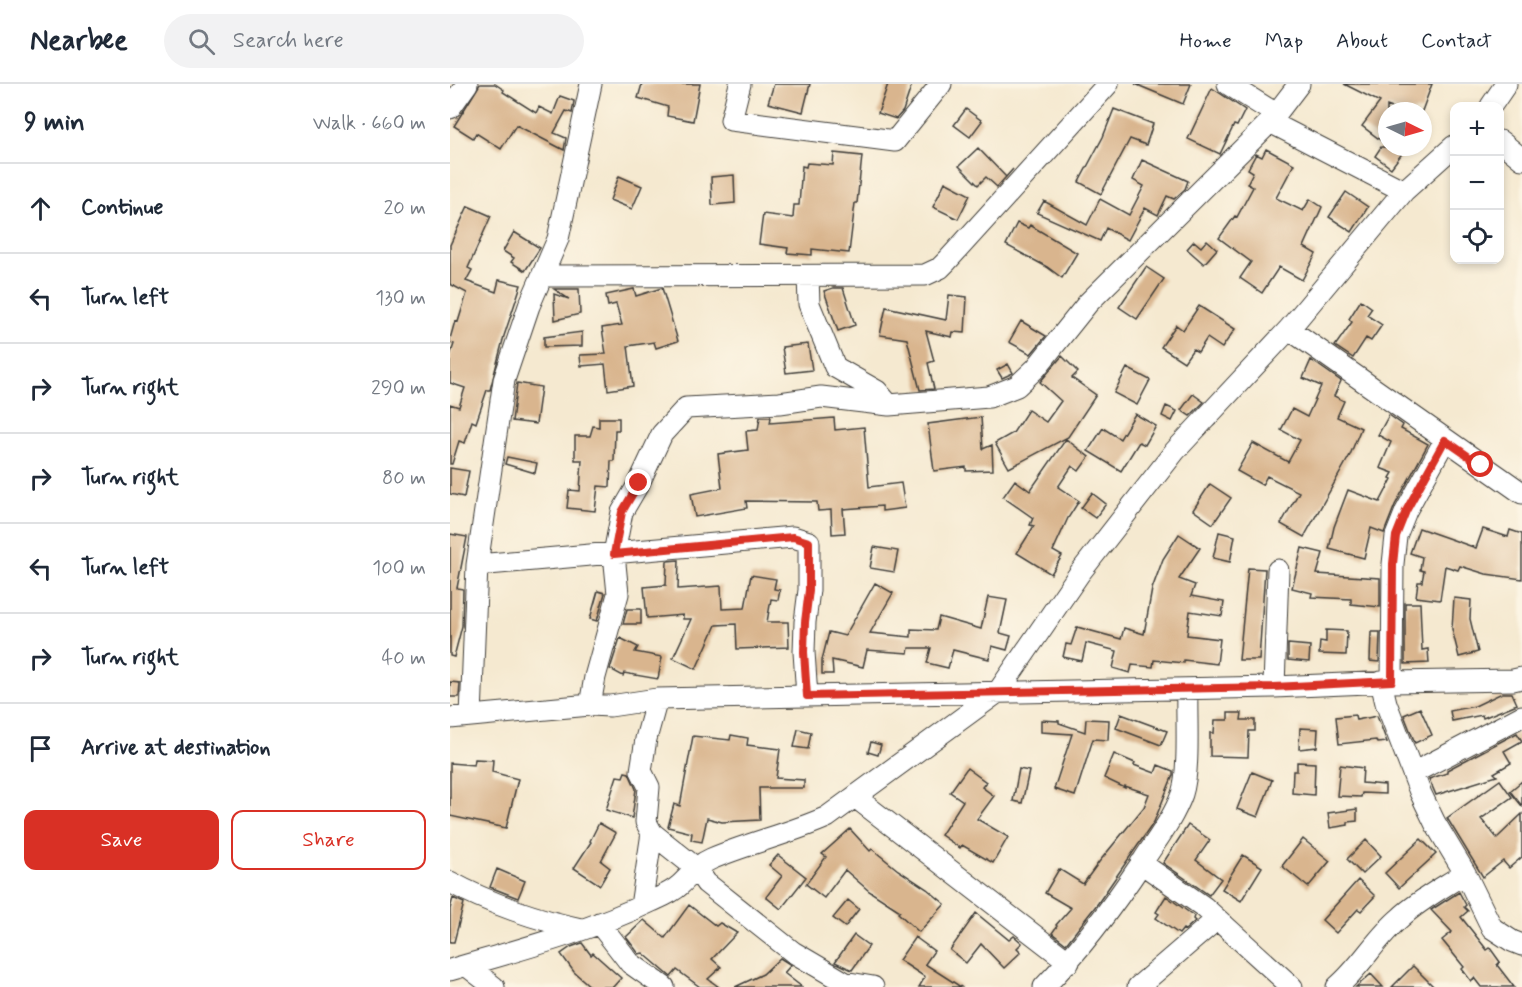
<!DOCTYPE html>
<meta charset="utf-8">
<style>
body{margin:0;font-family:Mynerve,sans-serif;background:#f2f2f3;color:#1f2937}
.controls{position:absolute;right:18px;top:18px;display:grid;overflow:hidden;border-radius:12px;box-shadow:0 3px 9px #0003}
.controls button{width:54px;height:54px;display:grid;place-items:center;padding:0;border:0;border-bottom:2px solid #e0e1e3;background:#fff;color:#1f2937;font:30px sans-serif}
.compass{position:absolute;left:928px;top:18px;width:54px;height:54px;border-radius:50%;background:#fff;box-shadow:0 3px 9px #0003;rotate:95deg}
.stop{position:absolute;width:18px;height:18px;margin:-14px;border:4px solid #d93025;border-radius:50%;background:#fff}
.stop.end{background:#d93025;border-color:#fff;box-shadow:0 2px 6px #0008}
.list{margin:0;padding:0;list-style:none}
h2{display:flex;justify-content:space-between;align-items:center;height:78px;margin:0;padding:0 24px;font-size:26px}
h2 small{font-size:20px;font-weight:400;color:#747a83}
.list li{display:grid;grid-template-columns:39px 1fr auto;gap:18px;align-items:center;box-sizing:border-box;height:90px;padding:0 24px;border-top:2px solid #e0e1e3}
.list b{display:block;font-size:22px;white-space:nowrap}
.list em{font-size:20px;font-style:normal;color:#747a83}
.actions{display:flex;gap:12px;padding:18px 24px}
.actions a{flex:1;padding:14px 0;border:2px solid #d93025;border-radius:12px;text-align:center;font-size:21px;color:#d93025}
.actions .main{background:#d93025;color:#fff}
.icon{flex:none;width:33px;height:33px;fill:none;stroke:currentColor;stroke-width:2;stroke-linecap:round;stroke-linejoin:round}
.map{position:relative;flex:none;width:1072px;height:903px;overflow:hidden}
header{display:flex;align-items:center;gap:36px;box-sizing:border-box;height:84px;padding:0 30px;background:#fff;border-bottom:2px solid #e0e1e3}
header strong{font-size:28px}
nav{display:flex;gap:33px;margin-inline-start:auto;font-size:21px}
.search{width:420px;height:54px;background:#f2f2f3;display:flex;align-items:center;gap:15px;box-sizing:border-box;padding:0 21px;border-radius:33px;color:#747a83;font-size:22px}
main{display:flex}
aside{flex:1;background:#fff}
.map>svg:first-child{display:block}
.building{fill:#d9b58e}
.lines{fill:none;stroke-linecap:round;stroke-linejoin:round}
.minor-casing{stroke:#3d3b37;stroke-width:23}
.minor{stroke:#fff;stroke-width:21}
.route{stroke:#d93025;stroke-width:8}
</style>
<header>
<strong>Nearbee</strong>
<div class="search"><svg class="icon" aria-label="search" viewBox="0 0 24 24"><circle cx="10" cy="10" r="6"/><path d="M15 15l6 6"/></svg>Search here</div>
<nav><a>Home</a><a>Map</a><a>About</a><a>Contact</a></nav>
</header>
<main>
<aside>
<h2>9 min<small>Walk · 660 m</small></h2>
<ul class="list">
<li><svg class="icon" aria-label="ahead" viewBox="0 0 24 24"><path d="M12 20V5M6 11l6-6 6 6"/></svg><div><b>Continue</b></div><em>20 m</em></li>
<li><svg class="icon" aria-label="left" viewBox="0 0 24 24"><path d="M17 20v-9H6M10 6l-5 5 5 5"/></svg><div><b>Turn left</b></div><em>130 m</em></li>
<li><svg class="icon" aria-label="right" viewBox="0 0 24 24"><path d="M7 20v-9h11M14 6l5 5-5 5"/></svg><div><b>Turn right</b></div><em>290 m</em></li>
<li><svg class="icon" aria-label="right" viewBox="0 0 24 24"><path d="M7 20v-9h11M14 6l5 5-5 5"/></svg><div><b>Turn right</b></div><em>80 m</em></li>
<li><svg class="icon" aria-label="left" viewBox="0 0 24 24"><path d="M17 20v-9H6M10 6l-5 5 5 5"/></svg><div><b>Turn left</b></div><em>100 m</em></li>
<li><svg class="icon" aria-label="right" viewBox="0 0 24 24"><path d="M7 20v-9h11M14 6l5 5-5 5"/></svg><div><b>Turn right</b></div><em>40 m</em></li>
<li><svg class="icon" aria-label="arrive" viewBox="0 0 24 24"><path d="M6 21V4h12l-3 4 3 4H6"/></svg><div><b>Arrive at destination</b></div></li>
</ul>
<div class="actions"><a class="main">Save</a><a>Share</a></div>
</aside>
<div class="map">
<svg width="1072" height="903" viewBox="0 0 1072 903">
<rect width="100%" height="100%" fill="#fcf5e5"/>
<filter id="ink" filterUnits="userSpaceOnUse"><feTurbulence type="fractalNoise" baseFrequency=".0167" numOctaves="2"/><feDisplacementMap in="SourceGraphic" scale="12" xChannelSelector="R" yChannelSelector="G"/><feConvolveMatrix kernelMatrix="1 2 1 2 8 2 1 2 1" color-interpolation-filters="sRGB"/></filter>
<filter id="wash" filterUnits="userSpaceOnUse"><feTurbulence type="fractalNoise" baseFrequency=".008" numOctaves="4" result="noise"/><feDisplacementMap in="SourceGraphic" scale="24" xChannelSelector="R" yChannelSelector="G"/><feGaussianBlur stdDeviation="1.35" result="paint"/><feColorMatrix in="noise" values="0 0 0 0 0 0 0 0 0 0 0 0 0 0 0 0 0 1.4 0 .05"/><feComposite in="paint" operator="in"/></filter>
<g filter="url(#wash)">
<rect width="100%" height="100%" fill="#f5e9d0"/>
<g id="blocks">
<path class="building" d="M30,0H45L54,6L53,8L86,29L89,23L103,30L110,12L124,17L122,29L116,27L104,49L116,54L114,66L66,41L51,65L26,49L23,54L4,42Z
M192,0H250L243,37L217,32L218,23L188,14Z
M324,0H360L353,28L318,19Z
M438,0H462L453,27L446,35L428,29Z
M685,0H741L733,20Z
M894,0H982L972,27H951L937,22V61L912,42L930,18Z
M762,4L795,26L787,42L784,41L770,70L738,55Z
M516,25L532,37L520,53L504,41Z
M664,25L703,40L696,61L680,55L651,110L629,98L653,53Z
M931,63H957L941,84L925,72Z
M528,64L556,93L563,85L547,103L536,93L528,101L509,82Z
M816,65L844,80L826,114L853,127L860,115L872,123L854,163L866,170L852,196L829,183L812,209L790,194L801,178L769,154L785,132L787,133L803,103L797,100L803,88L798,85L806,70L812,73Z
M384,69L412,72L407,119H405L399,169L362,165V171L337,169L338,164L309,160L313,130L343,134L344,121H349L352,82L356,83L357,79L383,81Z
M692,76L738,97L735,105L724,115L717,112L708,131L695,124L678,156L656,144L650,157L587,129L594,117L637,141L650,115L679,131L694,102L683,96Z
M284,91L285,119L262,121L261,93Z
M169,92L192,102L182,125L160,116Z
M495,98L520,111L508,135L483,123Z
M896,108L918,123L902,148L879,133Z
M18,122L41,132L18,184L22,186L16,197L46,208L49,196L71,201L54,252L40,306H37L26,339L22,337L15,359L9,357L2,380H0V320L9,323L15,304L0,299V272L4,260L0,259V255L5,237L8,238L17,209L0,200V161Z
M567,139L578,144L580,141L627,169L612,194L597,183L556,161Z
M64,148L90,164L75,187L61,178L64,174L53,167Z
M757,156L767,165L754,180L737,165L744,157L751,163Z
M696,183L714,195L687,235L669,223Z
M212,204L228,257L206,264L204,258L178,262L183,302L158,306L155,280L131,282L130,271L156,270L152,244L172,241L166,220L158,222L156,211L184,205L186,212Z
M383,204H393L405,241L388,247L374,207Z
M104,205H129L130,230L105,236L104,210L119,215Z
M499,211L517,213L515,249L503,248L502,253L476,247L484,277L478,279L484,305L470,306L457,255L430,251L436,223L496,236Z
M911,216L922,224L917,231L932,241L921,257L916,254L903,274L885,262L902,238L899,235Z
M749,222L785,245L772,264L757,254L748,268L743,265L734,278L711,263L726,241L733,246Z
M571,237L596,252L581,270L559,258Z
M132,248V262L94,263V253Z
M358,260L362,286L336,289L332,263Z
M612,272L628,288L622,294L646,311L618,353L559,384L545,359L563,349L578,326L596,338L611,317L590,298Z
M861,276L891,297L884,312L894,317L887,333L911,344L900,371L854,453L831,440L849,408L817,392L812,401L787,387L803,359L838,378L850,356L831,346L842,325L857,333L871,302L853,294Z
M558,280L563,289L552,294L547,286Z
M677,284L700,296L687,321L664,309Z
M67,299L91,303L86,340L62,337Z
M743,310L754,318L740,332L731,326Z
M716,322L727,327L722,337L712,332Z
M685,330L706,342L695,361L689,358L671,387L638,367L653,344L670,355Z
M939,331L953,341L951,345L978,360L945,421L934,449L921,444L914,474L879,465L884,443L898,406L930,418L942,395L940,394L943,389L930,384L941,358L928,351Z
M310,333H321L320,339L384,334L385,346L414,343L419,403L451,399L455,424L432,427V422L393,425L395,449L382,450L381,426L368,427L367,418L296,417L297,424L245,433L241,410L272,404L268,370L298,366L296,347L308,346Z
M531,333L533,365L542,361L543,386L516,387V383L484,387L478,340Z
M149,334H169V346H165L164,377H161L160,403L148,402L145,427L117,424L119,406L130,407L132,376H125V352H140L143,342L149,343Z
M616,355L639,373L629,387L622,382L608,403L629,417L618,434L603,467L612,472L601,490L567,469L584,442L580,441L583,434L553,413L565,396L580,407Z
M57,373L87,379L85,389L55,380Z
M0,384L19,387L14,413L0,410Z
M760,400L781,414L763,440L743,426Z
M642,409L656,420L645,434L631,424Z
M969,444L1026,464L1033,445L1058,453L1060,446L1072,450V495L1036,490L1010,482L1008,486L995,482L990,516L966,513L968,498H972L974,487L970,486L972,473L960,469Z
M769,448L785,452L780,478L763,474Z
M0,450L17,453L7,504L13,505L12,542L4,573L0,572Z
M729,450L750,464L729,495L745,501L741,512L774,518L772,532L740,527L737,551L770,555L767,580L734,576V579L704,576L703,583L682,581L680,589L663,584L667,567L636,559L632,577L613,573L616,560L621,561L627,543L671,555L674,544L694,550L702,505L713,475Z
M424,463L448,467L444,488L420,484Z
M852,464L873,469L867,490L930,494V523L901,520V515L861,513L862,509L842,504Z
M229,476L228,505L271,502L272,525L295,524L301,491L326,495L324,505L330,506L328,516L321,515L317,538H338L339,563L287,565L286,540L266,541L246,585L223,574L241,535H233V531L197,534L194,503L216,501L217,477Z
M798,484L815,485L809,576H789Z
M425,499L443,509L420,549L461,553V545L486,546L489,533L531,545L538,513L557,516L550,549L561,552L557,566L542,562L539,575L503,566L498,584L477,579L481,564H459L458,569L417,566L413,583L382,576L383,590H372V576L379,548L395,552Z
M148,507L155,509L147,537L140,535Z
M1004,514L1021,516L1020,535L1028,568L1009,573L1002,545Z
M955,519H970L972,566L978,565L979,579L955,580Z
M177,525H191V540H173Z
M876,546L897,547L896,571L869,570L870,557L876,558Z
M921,548H930L929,578L920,577Z
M170,554L188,563L185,568L212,573L208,595L174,589L173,592L160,585Z
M838,560L860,562L859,578L838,576Z
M0,598L10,599L9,613H0Z
M1052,609H1062L1067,620L1033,634L1032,631L1002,637L1000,627L1025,622Z
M970,624L982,651L965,659L954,631Z
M778,629H792L791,636H805V647H799L798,673L760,672V649H764L765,636H778Z
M671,630L717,647L711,661L666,644Z
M905,631L906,636L927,632L937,658L927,659L926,656L889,660L886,633Z
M636,635L659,636L658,656L643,655L625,712L604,705L622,650L591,648V636L609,637V639L635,648Z
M850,644L868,645L867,663L849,665Z
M348,645L361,648L358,665L344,663Z
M1067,649L1072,657L1054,667L1061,679L1044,689L1047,692L986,711L979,695L997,689V686Z
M281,651L298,654L297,661L330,665L326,694L354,696V704H309L310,736L272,738L257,734L252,758L241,756L242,749L218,743L224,720L230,722L243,652L280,656Z
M421,658L431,661L428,671L418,668Z
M664,670L685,679L684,681L705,689L708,681L723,687V691L704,738L648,819L616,860L602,849L607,842L606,841L621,824L595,809L609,785L633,800L649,778L694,723L699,710L675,702V704L654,694Z
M25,675L43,676L42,688L68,695L56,744L0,732V679L24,681Z
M847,678L865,679L864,711L842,709L843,687H847Z
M890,681L913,684L912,699L935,701V710L912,709L911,713L887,712Z
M517,684L536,698L532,703L544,712L527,735L558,753L543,779L512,761L510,764L491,751L513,717L500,708Z
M569,685L579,687L572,719L563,717Z
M175,688L179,689L186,705L182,734L156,726L167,692L173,693Z
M802,688L822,696L808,733L787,725Z
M1050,696L1062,713L1031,735L1047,754L1072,730V773L1059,784L1053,777L1033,793L997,734Z
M1072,697V722L1060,707Z
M907,725V737L898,738V741L880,744L878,729Z
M149,739L166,749L151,777L160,784L150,801L124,784L141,758L140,757Z
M738,741L760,756L746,776L771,795L759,811L713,779Z
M400,745L420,767L422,765L448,786L477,805L495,820L469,848L448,829L450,827L419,807L395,786L374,814L356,800L376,773L372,770Z
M853,755L880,777L858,803L832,782Z
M971,755L986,770L949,804L935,789Z
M916,756L931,772L912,790L897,775Z
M328,771L356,793L331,825L316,813L332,792L319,781Z
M793,771L812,783L791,817L772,805Z
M47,785L75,797L68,814L40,803Z
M908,796L925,812L911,827L908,825L886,849L872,836Z
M1009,808L1016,821L1014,823L1018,827L1011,833L1037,866L1040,864L1050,878L1047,881L1064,903H1031L1024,894L1021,897L1012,885L1014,883L992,856L1002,848L981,826Z
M716,812L744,832L743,835L745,837L735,846L733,845L729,850L706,834L709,830L706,828Z
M3,814L14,819L4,858H0V825Z
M398,816L409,825L395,843L383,834Z
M239,821L266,842L270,839L287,849L262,875L271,883L258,895L269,903H250L227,886L221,893L193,869L189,870L176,853L194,836L215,854Z
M526,829L559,856L564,852L572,859L567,864L571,868L554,884L531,860L516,879L500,866Z
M404,851L419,862L402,886L385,878Z
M465,853L484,867L475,880L511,903H469L475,893L449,876Z
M132,859L141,871L143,869L171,894L163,903H141L124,888L111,870L121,863Z
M330,874L341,881L334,889L352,903H285L313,890Z
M963,882L984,903H942Z
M921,890L933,903H906Z"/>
</g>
</g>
<g filter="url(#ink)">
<use href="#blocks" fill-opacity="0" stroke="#3d3b37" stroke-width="1.5"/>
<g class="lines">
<defs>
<path id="minor" d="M290,0L281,36L445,57L491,0
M778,0L826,30
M849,0L820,38L954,107
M1041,22L1056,0
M0,24L17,0
M1050,57L1072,75
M93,192L475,191L490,184L497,177L658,0
M358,192L359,220L385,283L427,307L439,321
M839,245L1072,409
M27,481L343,453L359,458V506L355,538L354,568L357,612
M931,598L936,619L970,708L985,739L1015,789L1042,844L1062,857L1072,861
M942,598L943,480L946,452L956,427L995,356
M824,603L828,486
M207,615L196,655L191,687L199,703L196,738L202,749L246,784L256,799L343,868L394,898L423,903
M140,621L145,593L168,510L164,470L172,428L189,399L212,350L236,324L330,319L371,313L439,321L539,313L567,302L586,284L638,219L820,38
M21,632L27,481L54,296L79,222L108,155L141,0
M0,634L140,621L160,622L207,615L824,603L942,598L1063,596L1072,594
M963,689L1072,632
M405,713L619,878
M691,779L754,823L842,903
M0,798C38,819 88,836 131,845
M191,822L202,749
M149,839L180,879L214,903
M17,882L44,903
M0,886C68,866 138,848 202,817C211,813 223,808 230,801C241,791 247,781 261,775C299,759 339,750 377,733L548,608L629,490L725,367L839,245L954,107L1004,62
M594,903C632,864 663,822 693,777C707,755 723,735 732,710C740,685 736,632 737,605
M688,903L767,835
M887,903C911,883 926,854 950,834C969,816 994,803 1015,789"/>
</defs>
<use href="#minor" class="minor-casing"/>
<use href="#minor" class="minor"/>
</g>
</g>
<g class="lines" filter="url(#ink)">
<path class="route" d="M189,399L172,428L164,470L343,453L359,458V506L355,538L354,568L357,612L824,603L942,597L943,480L946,452L956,427L995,356L1031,381"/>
</g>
</svg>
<div class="controls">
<button>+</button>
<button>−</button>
<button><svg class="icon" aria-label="locate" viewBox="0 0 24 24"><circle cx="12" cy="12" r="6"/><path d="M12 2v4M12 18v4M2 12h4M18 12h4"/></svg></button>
</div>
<svg class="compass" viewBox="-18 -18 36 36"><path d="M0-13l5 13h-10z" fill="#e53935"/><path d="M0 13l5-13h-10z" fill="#747a83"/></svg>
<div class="stop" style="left:1031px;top:381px"></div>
<div class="stop end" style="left:189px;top:399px"></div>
</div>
</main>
